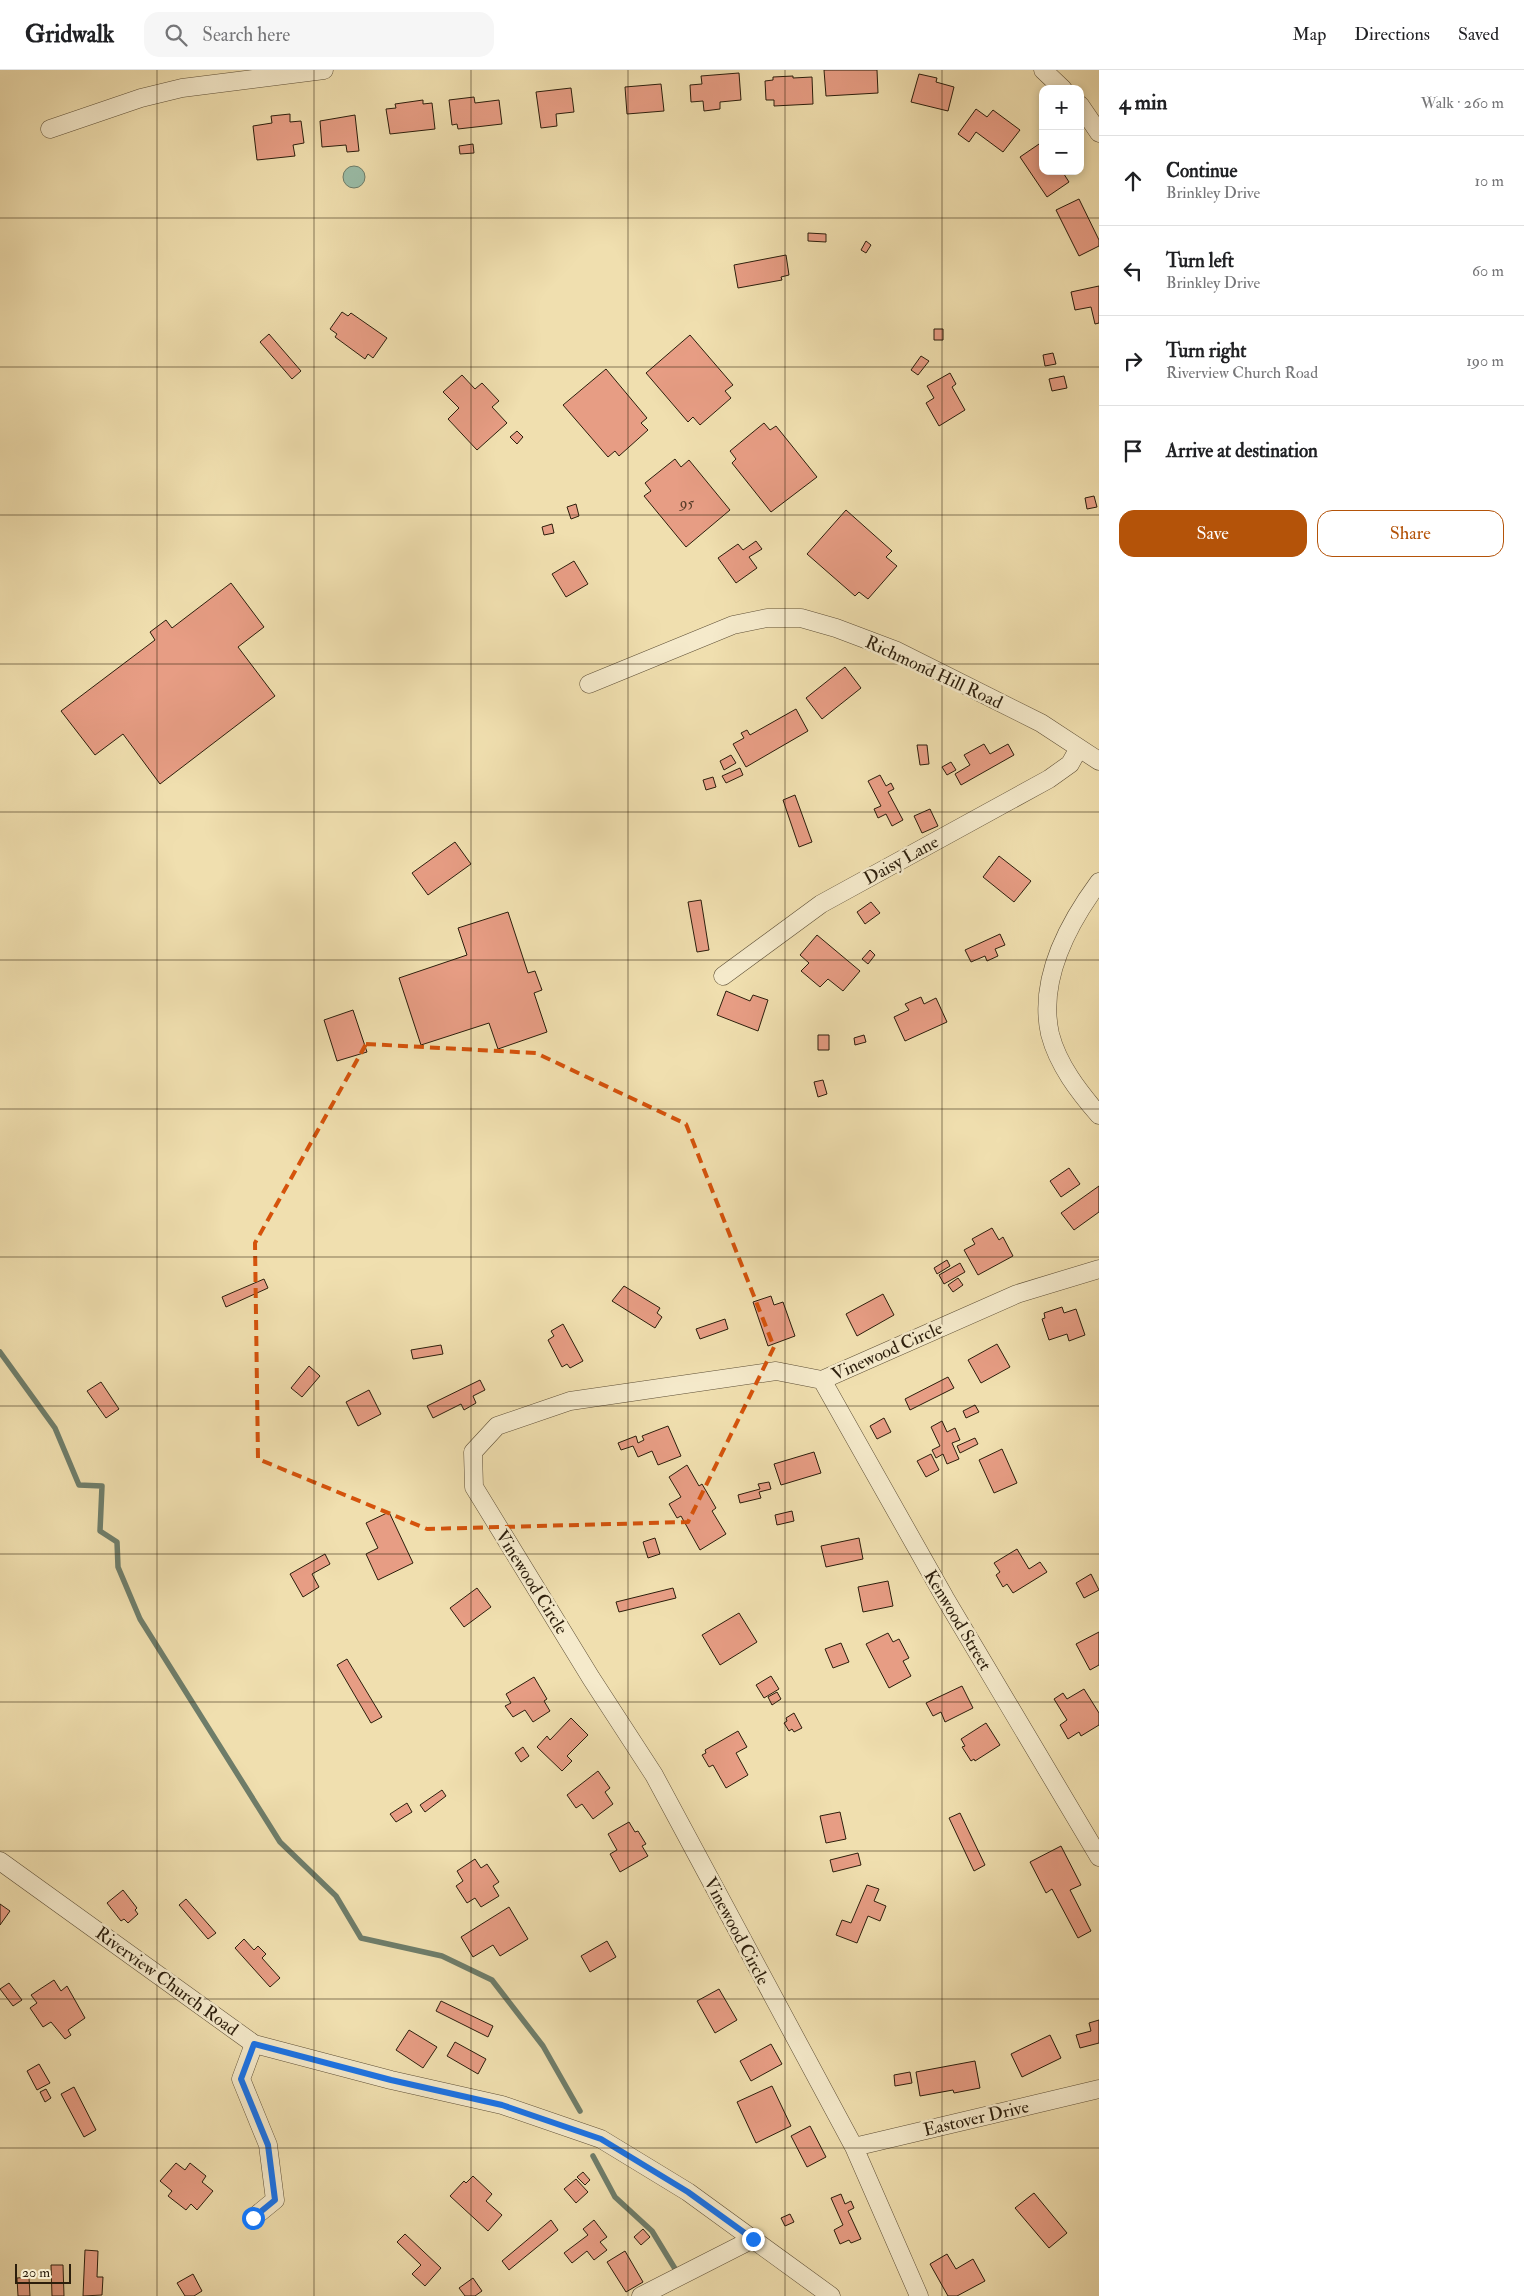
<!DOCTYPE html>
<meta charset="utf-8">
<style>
body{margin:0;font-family:"IM FELL Double Pica",serif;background:#f6f6f6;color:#202124}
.controls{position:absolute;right:15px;top:15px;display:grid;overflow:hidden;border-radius:10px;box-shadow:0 2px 8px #0003}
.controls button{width:45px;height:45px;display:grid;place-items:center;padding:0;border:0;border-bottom:1px solid #e0e0e0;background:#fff;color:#202124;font:25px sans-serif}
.scale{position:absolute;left:15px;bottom:12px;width:56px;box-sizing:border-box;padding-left:5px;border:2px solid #2c1e0c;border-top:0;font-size:14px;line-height:18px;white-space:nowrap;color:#2c1e0c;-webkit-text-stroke:4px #f5eacb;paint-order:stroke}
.stop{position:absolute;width:15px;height:15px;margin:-11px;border:4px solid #1a73e8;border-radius:50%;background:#fff}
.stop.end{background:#1a73e8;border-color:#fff;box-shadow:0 1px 5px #0008}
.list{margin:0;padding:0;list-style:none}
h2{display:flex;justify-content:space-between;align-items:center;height:65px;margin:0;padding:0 20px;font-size:21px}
h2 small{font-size:16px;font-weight:400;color:#757577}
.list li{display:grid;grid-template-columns:32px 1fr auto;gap:15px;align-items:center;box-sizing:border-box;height:90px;padding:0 20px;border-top:1px solid #e0e0e0}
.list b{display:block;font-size:19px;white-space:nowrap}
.list p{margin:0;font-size:16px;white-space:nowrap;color:#757577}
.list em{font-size:16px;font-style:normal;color:#757577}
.actions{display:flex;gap:10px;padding:15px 20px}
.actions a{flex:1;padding:11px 0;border:1px solid #b45309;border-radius:15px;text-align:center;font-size:18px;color:#b45309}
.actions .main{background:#b45309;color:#fff}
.icon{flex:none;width:28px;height:28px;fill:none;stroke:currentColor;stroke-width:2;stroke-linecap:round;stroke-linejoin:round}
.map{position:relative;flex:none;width:1099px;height:2226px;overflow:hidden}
header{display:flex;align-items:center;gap:30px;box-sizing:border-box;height:70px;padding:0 25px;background:#fff;border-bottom:1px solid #e0e0e0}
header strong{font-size:24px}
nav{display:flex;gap:28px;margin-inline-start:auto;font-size:18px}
.search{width:350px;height:45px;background:#f6f6f6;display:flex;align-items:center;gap:12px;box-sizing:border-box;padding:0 18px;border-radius:15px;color:#757577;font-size:19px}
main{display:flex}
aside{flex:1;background:#fff}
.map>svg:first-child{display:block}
.water{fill:#9abda8;stroke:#6e7d6a}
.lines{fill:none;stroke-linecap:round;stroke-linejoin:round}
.stream{stroke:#6e7d6a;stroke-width:5.5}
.building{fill:#e79d84;stroke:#2c1e0c}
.minor-casing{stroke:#5d4e35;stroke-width:19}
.minor{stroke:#f5eacb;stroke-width:18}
.route{stroke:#1a73e8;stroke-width:6}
.marked{fill:none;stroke:#d5530c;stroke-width:4;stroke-dasharray:10 6;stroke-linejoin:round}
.grid{fill:none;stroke:#2c1e0c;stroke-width:1;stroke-opacity:0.55}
.labels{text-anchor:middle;stroke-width:5;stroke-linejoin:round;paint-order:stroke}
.number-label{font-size:15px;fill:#5b3e2a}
.street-label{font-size:18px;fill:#2c1e0c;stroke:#f5eacb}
</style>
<header>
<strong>Gridwalk</strong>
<div class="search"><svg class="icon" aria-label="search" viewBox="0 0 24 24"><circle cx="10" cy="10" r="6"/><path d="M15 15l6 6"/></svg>Search here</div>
<nav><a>Map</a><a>Directions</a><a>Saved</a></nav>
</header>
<main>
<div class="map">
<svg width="1099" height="2226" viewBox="0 0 1099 2226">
<rect width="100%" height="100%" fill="#f0dfaf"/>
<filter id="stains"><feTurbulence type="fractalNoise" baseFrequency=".004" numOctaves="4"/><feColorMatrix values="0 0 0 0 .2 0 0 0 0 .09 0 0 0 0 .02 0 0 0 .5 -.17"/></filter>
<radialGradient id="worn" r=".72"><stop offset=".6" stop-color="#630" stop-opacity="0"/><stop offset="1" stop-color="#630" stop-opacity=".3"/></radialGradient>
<path class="water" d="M343 107a11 11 0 1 1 22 0a11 11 0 1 1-22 0Z"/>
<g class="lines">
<path class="stream" d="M0,1282L55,1358L79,1415L102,1416L100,1461L117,1472L118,1497L140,1549L280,1772L336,1826L361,1868L442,1886L492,1910L543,1976L580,2041
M593,2086L615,2127L652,2161L677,2202"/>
</g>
<path class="building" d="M824,0H877L878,23L826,26Z
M739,3L741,30L720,32V39L704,41L703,31L691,32L690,15L702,14L701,6Z
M919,4L937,8L936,12L954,17L948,41L911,32Z
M793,6V8L812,7L813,34L774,36V30H766L765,11L773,10V7Z
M661,14L664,41L627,44L625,17Z
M571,18L574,42L556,44L557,56L541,58L536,22Z
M474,27L475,33L499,30L502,54L458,59L457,54L452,55L449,30Z
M423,30V34L432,33L435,59L390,64L386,39L396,38L395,34Z
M976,39L987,47L993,40L1020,60L1003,82L976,62L969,72L958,64Z
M290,44V52L301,51L304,73L293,75L295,86L257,90L253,56L272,53L271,46Z
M355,45L359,81L347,82L346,75L322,77L320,51Z
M1042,72L1043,101H1062L1069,112L1047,127L1020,87Z
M473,74L474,83L460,84L459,76Z
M1079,129L1099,170V176L1079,186L1056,140Z
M808,163L826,164V172L808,171Z
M866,171L871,175L866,183L861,180Z
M786,185L789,205L781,207L782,210L738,218L734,195Z
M1099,216V253L1095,254L1091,237L1075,240L1071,222Z
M342,242L348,246L351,243L387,268L373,288L368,284L365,289L335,267L337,264L330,259Z
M934,259H943V270H934Z
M269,264L301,301L292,309L260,272Z
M690,265L733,315L725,321L731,328L700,355L693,347L688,352L646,303Z
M1053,283L1056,294L1045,296L1043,285Z
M921,286L929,291L918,305L911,300Z
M606,299L647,348L641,353L648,360L619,386L615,381L608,387L563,335Z
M950,303L956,314L952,317L965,340L939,356L926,333L934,328L927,316Z
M462,305L475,319L482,313L499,331L492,337L507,353L477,380L448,349L459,338L443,322Z
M1064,306L1067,318L1052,321L1049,309Z
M764,353L770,360L776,356L817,407L771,442L732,393L736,389L730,381Z
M517,361L523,367L517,374L510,367Z
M675,389L681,397L689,390L730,440L686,477L644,426L651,421L645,413Z
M1094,426L1097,437L1087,439L1085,428Z
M576,434L579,446L571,449L567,437Z
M846,440L892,481L886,487L897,496L868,529L859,522L855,526L807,484Z
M552,454L554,463L544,465L542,457Z
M756,471L762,479L749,487L757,498L736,513L718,488L738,474L743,480Z
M574,491L588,514L566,527L552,504Z
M231,513L264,557L238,577L275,626L160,714L123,664L95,685L61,641L155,570L150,562L166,550L172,558Z
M845,597L861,618L822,649L806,628Z
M796,639L808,661L746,697L733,674L744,668L741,663L747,660L750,665Z
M984,674L990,684L1008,674L1014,685L961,715L955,704L970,695L964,685Z
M917,675H927L929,694L920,695Z
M731,685L736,693L724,700L720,691Z
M951,692L956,700L947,705L942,697Z
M740,698L743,705L726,713L722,706Z
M880,705L886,716L891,713L894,719L888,722L903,750L892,756L886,744L878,748L874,739L881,736L868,711Z
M713,707L716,717L706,720L703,710Z
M795,725L812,772L799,777L783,730Z
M930,739L938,756L922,763L914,746Z
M455,772L471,794L428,825L412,803Z
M999,786L1031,811L1014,832L983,807Z
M701,830L709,880L697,882L688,832Z
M871,832L880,843L865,854L857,842Z
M508,842L528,903L535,901L542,920L534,923L547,962L498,979L489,953L421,975L399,908L467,885L458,858Z
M1000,864L1005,875L995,879L998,886L987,891L985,886L971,892L965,880Z
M817,865L860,901L843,921L828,909L820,917L801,901L809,893L800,885Z
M870,880L875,885L868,894L862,889Z
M726,921L750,931L753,925L768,930L758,961L717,945Z
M921,927L924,934L936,928L947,952L905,971L894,947L909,940L905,934Z
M353,940L367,982L337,991L324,950Z
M818,965H829V980H818Z
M864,965L866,972L855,975L854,968Z
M823,1010L827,1024L818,1027L814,1012Z
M1069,1098L1080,1114L1061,1127L1050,1111Z
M1099,1116V1142L1074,1160L1061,1143Z
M992,1158L999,1170L1003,1167L1013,1186L978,1205L964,1180L975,1174L972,1169Z
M947,1190L950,1196L937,1204L934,1198Z
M960,1193L965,1202L944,1214L939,1205Z
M958,1208L963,1215L953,1222L948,1215Z
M264,1209L268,1218L226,1237L222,1227Z
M624,1216L660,1238L657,1243L662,1247L655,1258L612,1231Z
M883,1224L894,1245L857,1266L846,1244Z
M771,1226L774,1235L783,1232L795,1266L768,1276L753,1232Z
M1062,1237L1064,1243L1076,1239L1085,1265L1069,1271L1067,1264L1049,1270L1042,1249L1045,1248L1044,1243Z
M725,1249L728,1259L700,1269L696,1259Z
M563,1254L583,1291L570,1298L567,1294L562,1297L548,1270L554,1266L551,1261Z
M997,1274L1010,1297L981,1313L968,1290Z
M441,1275L443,1284L413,1289L411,1280Z
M309,1296L320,1306L302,1327L291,1318Z
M948,1307L954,1318L910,1340L905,1329Z
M480,1310L485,1320L473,1326L476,1333L464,1340L461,1334L433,1348L427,1336Z
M101,1312L119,1339L106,1348L87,1321Z
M369,1320L381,1344L358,1356L346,1332Z
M975,1335L979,1342L966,1348L963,1341Z
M884,1348L891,1362L877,1369L870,1356Z
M942,1351L947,1362L955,1358L960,1370L952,1373L959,1389L947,1394L943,1384L936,1388L932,1380L940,1376L931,1357Z
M668,1356L681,1386L658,1395L652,1381L638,1387L633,1376L621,1380L618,1373L636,1366L638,1373L644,1370L642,1366Z
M975,1368L978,1374L960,1383L957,1376Z
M1002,1379L1017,1413L994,1423L979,1390Z
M814,1382L821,1403L781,1415L774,1394Z
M931,1384L939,1400L926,1407L917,1391Z
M687,1395L699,1416L702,1414L716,1438L712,1441L726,1464L700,1480L681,1446L677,1448L669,1434L681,1427L669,1407Z
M769,1412L771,1419L759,1422L761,1428L740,1433L738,1425L760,1419L758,1414Z
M792,1441L794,1451L777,1455L775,1445Z
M389,1442L413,1493L378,1510L366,1484L378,1478L366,1453Z
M655,1468L660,1484L648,1488L643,1472Z
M859,1468L863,1489L826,1497L821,1476Z
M1017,1479L1029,1499L1040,1492L1047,1502L1013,1523L1007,1514L1003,1517L996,1505L1000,1502L994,1493Z
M325,1484L330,1494L312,1504L319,1517L303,1527L290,1504Z
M1091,1504L1099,1520L1084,1528L1076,1513Z
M888,1511L893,1536L863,1542L858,1517Z
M477,1518L491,1537L464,1557L450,1538Z
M673,1518L676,1528L619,1542L616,1532Z
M739,1543L757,1572L720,1595L702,1565Z
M1099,1562V1595L1090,1600L1076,1574Z
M888,1563L893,1572L899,1569L909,1588L903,1591L911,1606L889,1618L866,1574Z
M841,1573L849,1592L833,1598L825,1579Z
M347,1589L382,1647L371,1653L337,1595Z
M771,1606L779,1619L764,1628L756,1615Z
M534,1607L547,1629L544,1631L550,1641L533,1652L525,1640L513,1647L505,1636L511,1633L506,1624Z
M962,1616L973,1638L945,1652L941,1642L933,1646L926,1633Z
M1084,1619L1099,1643V1655L1081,1666L1079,1662L1068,1669L1060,1655L1067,1650L1054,1629L1063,1623L1067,1629Z
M777,1622L781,1629L772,1635L768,1627Z
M794,1643L802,1658L794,1662L792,1659L789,1661L784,1653L787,1651L786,1648Z
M571,1648L588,1665L567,1686L572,1691L562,1701L537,1677L547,1666L550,1670Z
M986,1653L1000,1675L975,1691L974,1689L971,1691L962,1677L965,1676L961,1669Z
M738,1661L747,1677L736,1683L748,1705L726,1718L713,1695L709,1697L702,1685L706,1683L705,1680Z
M523,1677L529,1686L521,1692L515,1683Z
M598,1701L610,1718L605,1722L613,1734L593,1749L582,1734L576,1738L567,1725Z
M442,1720L446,1726L425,1742L420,1735Z
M407,1733L412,1742L396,1752L390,1744Z
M840,1742L846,1769L826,1773L820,1746Z
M960,1743L985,1795L974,1801L949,1748Z
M629,1752L635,1762L638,1761L646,1774L642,1776L648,1786L620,1802L610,1784L617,1780L608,1764Z
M1061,1776L1081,1815L1070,1820L1091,1861L1078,1868L1052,1819L1046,1823L1030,1792Z
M858,1783L861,1795L833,1802L830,1790Z
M475,1789L481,1798L487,1794L499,1812L493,1816L499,1826L481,1837L475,1828L467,1833L456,1816L463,1811L457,1801Z
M867,1815L879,1819L874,1831L886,1836L880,1851L868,1846L857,1873L836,1865L842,1850L851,1853Z
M123,1820L137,1838L135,1840L138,1844L128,1853L124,1849L121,1851L107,1833Z
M186,1829L216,1863L208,1869L179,1835Z
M0,1834L10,1841L0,1855Z
M509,1837L528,1869L500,1886L493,1875L473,1887L461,1867Z
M244,1869L254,1880L258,1876L266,1884L262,1888L280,1908L270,1917L235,1878Z
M607,1871L616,1887L590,1902L581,1886Z
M54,1910L61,1921L67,1916L85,1948L68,1960L71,1965L65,1969L51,1952L43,1957L30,1938L37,1933L31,1925Z
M9,1913L22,1930L13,1936L0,1919Z
M719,1919L737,1950L715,1963L697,1931Z
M441,1931L493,1956L488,1967L436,1941Z
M1099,1950V1973L1080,1978L1076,1965L1091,1961L1089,1953Z
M409,1960L437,1977L423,1998L396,1980Z
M1050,1965L1061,1988L1022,2007L1011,1984Z
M455,1972L486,1989L478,2004L447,1986Z
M771,1974L782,1994L751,2011L740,1991Z
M975,1991L980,2018L954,2023L953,2020L920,2026L916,2002Z
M39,1994L50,2013L37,2020L27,2001Z
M910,2002L912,2013L895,2016L894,2005Z
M772,2016L791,2056L756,2073L737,2032Z
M74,2017L96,2060L84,2067L61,2024Z
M46,2019L51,2028L45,2032L40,2022Z
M810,2056L826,2087L807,2097L791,2066Z
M176,2093L185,2100L190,2093L206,2106L202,2112L213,2121L197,2140L191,2134L186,2140L168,2126L172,2121L160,2111Z
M583,2102L590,2110L585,2115L577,2107Z
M473,2106L492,2124L486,2131L502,2145L488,2161L450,2126L464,2111L466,2113Z
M576,2109L588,2122L576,2133L564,2119Z
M1034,2123L1067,2163L1049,2178L1015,2138Z
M841,2124L845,2134L851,2131L854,2138L848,2141L861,2169L851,2173L849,2170L840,2174L834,2160L843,2155L831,2128Z
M790,2144L794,2152L785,2156L781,2148Z
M551,2150L558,2160L509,2200L502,2191Z
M594,2150L607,2167L600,2172L607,2180L594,2190L587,2181L572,2193L564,2183L588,2165L583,2159Z
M643,2159L650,2167L641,2175L634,2167Z
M405,2164L441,2198L425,2216L412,2204L421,2195L397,2172Z
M85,2180L98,2181L97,2207H103L102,2225L83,2226Z
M625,2181L643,2212L626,2222L607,2192Z
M947,2184L956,2199L973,2189L985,2211L957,2226H948L930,2194Z
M51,2195H63L64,2226H52Z
M193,2204L202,2221L194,2226H185L177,2213Z
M29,2207L30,2226H18L17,2208Z
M473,2208L482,2221L475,2226H465L459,2218Z"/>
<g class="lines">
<defs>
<path id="minor" d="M1043,0L1063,19
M1080,35L1099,63
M50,59L141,28L182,18L324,0
M589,614L733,555L767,548H801L836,558L897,581L1041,653L1099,691
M1099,812C1068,854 1038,910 1050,964C1058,995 1079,1022 1099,1045
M723,906L821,834L1049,709L1070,694L1079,678
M822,1310L945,1528L1099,1787
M0,1791L254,1974L391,2010L502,2035L601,2069L688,2122L831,2226
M854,2077L1099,2019
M253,2148L275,2130L268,2075L241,2009L254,1974
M641,2226L753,2169
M919,2226L854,2077L654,1705L591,1608L474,1417L473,1382L497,1356L570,1331L776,1301L822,1310L1017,1224L1099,1199"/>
</defs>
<use href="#minor" class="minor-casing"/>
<use href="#minor" class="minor"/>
</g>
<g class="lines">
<path class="route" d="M253,2148L275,2130L268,2075L241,2009L254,1974L391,2010L502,2035L601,2069L688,2122L753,2169"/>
</g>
<path class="marked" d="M366,974L536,983L686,1054L774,1277L688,1452L427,1459L258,1389L255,1173Z"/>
<path class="grid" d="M157,0V2226M314,0V2226M471,0V2226M628,0V2226M785,0V2226M942,0V2226M0,148H1099M0,297H1099M0,445H1099M0,594H1099M0,742H1099M0,890H1099M0,1039H1099M0,1187H1099M0,1336H1099M0,1484H1099M0,1632H1099M0,1781H1099M0,1929H1099M0,2078H1099"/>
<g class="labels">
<g class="number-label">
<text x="687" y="438">95</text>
</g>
<g class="street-label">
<text transform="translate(934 602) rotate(25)" y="6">Richmond Hill Road</text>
<text transform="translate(901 790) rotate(-29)" y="6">Daisy Lane</text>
<text transform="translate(887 1281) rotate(-24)" y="6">Vinewood Circle</text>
<text transform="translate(532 1512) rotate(58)" y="6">Vinewood Circle</text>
<text transform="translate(958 1550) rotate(59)" y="6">Kenwood Street</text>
<text transform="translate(737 1861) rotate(62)" y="6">Vinewood Circle</text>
<text transform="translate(167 1911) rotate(36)" y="6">Riverview Church Road</text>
<text transform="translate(976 2048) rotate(-13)" y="6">Eastover Drive</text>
</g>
</g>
<rect width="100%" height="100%" filter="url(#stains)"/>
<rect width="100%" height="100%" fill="url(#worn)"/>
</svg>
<div class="controls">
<button>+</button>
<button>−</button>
</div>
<div class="scale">20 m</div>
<div class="stop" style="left:253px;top:2148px"></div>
<div class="stop end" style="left:753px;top:2169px"></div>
</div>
<aside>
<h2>4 min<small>Walk · 260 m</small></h2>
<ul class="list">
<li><svg class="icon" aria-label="ahead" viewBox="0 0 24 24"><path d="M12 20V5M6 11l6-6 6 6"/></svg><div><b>Continue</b><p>Brinkley Drive</p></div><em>10 m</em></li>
<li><svg class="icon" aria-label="left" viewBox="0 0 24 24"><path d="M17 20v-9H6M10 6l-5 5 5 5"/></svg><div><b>Turn left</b><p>Brinkley Drive</p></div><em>60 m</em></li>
<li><svg class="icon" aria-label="right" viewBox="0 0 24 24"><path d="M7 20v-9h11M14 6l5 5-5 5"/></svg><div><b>Turn right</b><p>Riverview Church Road</p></div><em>190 m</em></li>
<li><svg class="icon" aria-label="arrive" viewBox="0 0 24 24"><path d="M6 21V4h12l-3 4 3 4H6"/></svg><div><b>Arrive at destination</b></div></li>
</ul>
<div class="actions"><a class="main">Save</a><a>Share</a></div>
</aside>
</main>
